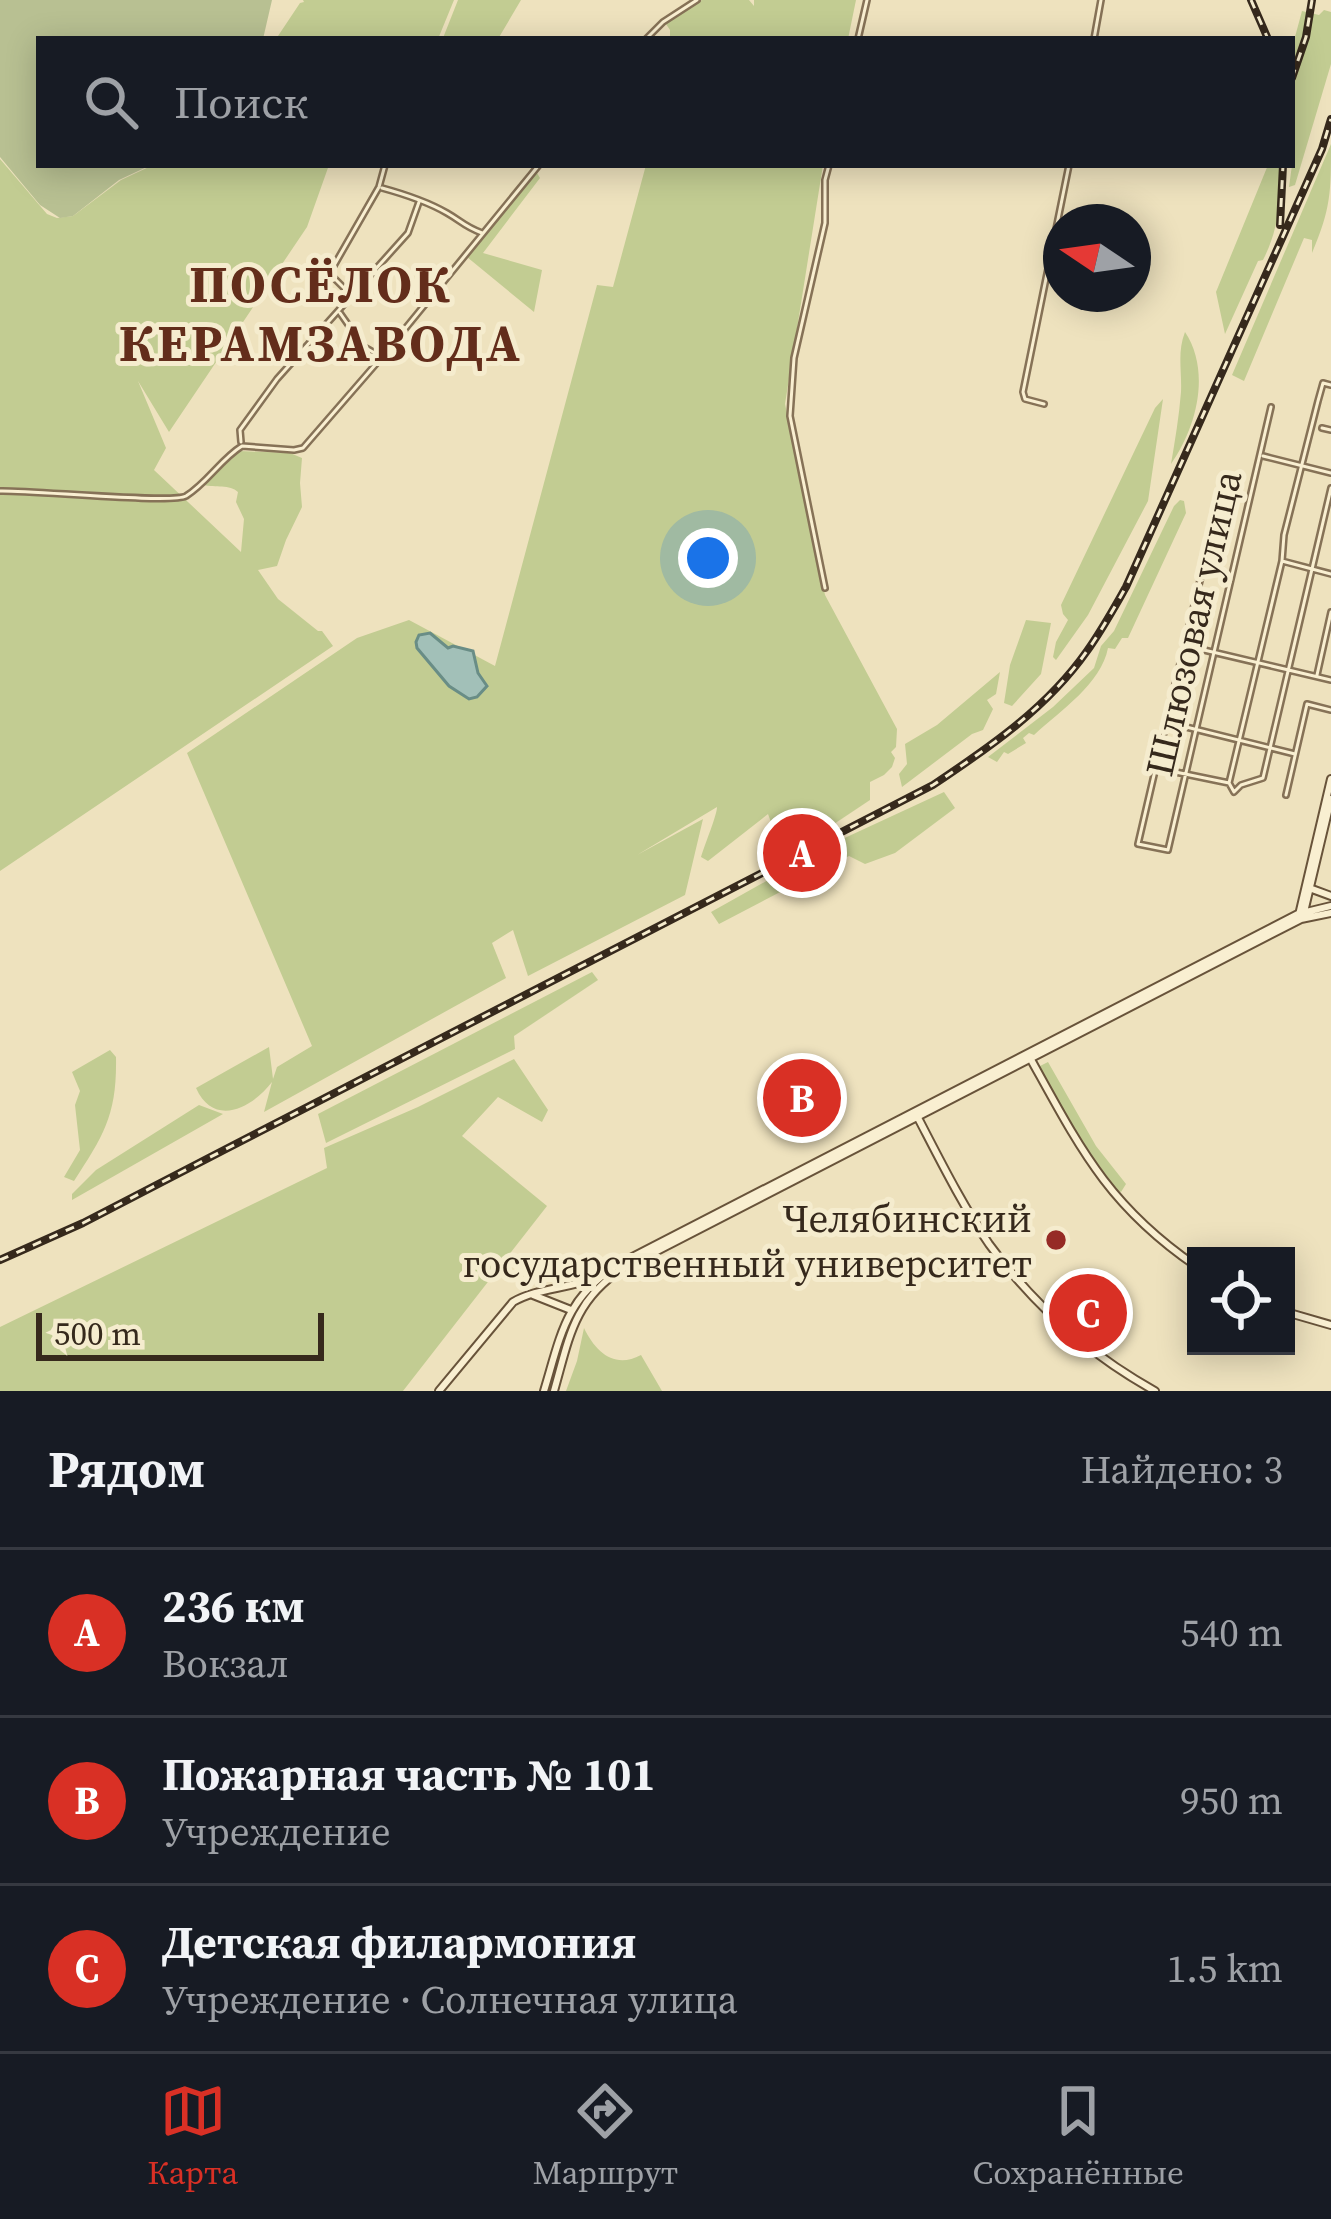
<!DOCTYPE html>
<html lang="ru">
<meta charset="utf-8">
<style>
body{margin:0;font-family:"Source Serif 4",serif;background:#20242c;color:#f1f3f6}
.controls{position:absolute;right:36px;bottom:36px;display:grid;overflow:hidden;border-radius:0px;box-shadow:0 6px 30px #0003}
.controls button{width:108px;height:108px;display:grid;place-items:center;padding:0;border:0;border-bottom:3px solid #363941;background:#171b24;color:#f1f3f6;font:60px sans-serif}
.compass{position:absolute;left:1043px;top:204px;width:108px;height:108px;border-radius:50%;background:#171b24;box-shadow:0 6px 30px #0003;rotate:283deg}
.scale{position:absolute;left:36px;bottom:30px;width:288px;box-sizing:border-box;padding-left:12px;border:6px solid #36291c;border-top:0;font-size:33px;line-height:42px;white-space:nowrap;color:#36291c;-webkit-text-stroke:9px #f5ecce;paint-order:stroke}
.you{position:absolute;left:708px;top:558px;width:42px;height:42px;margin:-30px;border:9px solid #fff;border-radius:50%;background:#1a73e8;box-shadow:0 0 0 18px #1a73e833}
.badge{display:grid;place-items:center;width:78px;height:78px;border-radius:50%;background:#d93025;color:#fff;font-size:39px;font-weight:700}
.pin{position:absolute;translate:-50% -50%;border:6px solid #fff;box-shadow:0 3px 12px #0006}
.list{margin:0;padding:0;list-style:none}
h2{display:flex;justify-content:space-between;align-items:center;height:156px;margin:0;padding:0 48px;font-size:51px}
h2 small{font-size:39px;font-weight:400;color:#9ea1a6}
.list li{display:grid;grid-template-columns:78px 1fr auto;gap:36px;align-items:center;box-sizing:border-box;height:168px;padding:0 48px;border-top:3px solid #363941}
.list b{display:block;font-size:45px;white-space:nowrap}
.list p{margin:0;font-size:39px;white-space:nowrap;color:#9ea1a6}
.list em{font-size:39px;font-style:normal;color:#9ea1a6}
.icon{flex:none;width:66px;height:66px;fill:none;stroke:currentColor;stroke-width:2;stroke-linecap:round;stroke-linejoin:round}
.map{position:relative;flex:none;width:1331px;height:1391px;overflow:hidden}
.search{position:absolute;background:#171b24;box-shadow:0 6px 30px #0003;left:36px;right:36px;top:36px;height:132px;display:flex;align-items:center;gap:30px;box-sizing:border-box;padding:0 42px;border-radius:0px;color:#9ea1a6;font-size:45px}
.sheet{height:660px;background:#171b24}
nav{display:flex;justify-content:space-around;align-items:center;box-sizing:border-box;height:168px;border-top:3px solid #363941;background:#171b24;font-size:33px;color:#9ea1a6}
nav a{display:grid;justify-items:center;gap:6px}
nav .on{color:#d93025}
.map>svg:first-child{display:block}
.green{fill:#c2cc92}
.cemetery{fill:#b8c092}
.water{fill:#a2c0b8;stroke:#698d86;stroke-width:3}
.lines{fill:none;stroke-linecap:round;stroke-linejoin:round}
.street-casing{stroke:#867257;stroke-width:8}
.secondary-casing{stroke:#68533a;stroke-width:10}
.street{stroke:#f9efd1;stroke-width:3}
.secondary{stroke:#f9efd1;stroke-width:6}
.rail-casing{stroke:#36291c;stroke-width:8}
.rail{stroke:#f5ecce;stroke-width:3;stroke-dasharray:9;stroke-linecap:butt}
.poi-dot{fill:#962b26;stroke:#f5ecce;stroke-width:4.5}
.labels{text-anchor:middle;stroke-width:10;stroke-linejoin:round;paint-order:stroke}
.street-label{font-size:39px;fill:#36291c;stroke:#f5ecce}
.poi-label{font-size:39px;fill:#36291c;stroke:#f5ecce;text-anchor:end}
.district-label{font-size:51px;font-weight:bold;letter-spacing:3px;fill:#632d1b;stroke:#f5ecce}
</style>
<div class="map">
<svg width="1331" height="1391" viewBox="0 0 1331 1391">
<rect width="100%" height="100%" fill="#eee2be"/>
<path class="green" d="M303,0H454L438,39H276L300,3L304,2Z
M458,0H521L498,39H445L443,38Z
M702,0H749L754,6V0H856L848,39H670V30L666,24Z
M1324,10L1331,12V64L1295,185L1289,187L1292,165V48L1302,11L1319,15Z
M1331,144C1331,193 1331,208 1312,253V240L1304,238L1244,381L1232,375Z
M0,159L47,214L57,218L73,216L121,180L153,165H329L307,227L169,432L138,381L166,448L154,470L241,552L244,519L236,502L238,492C230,484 215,488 204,485L240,451L290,453L302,458L300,483L302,507L286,540L277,566L258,570L278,599L318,631H322L333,646L0,871Z
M646,165H823L785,404L825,595L897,729L896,747L891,752L895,758L892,767L884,775L870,782V800L828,828L782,852L768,814L708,861L701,857C705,844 717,815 717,807L637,855L703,819L685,895L528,976L513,930L492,943L506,978L264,1112L272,1082C252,1108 214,1128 196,1088L269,1047L273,1079L277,1067L312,1046L187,753L357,638L409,620L495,666L597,285L613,287Z
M1268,165H1281C1281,199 1279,229 1263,260L1258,261L1225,334L1216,292Z
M537,173L540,178L483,253L542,270L534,312L467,257Z
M1185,332C1211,371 1197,427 1171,464C1175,440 1179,417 1181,392C1182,371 1177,352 1185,332Z
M1163,399L1148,501L1088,615L1056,660L1053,657L1056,642L1068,620L1063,614L1061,605L1155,408Z
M1180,500L1184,501L1186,513L1128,638H1122L1115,649L1108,648C1101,684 1061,710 1034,735L1029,733L1023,738L1026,743L1008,754L1004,752L997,762L988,757L1053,707L1094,668L1101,646L1114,631L1174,506Z
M1026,620L1051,623L1041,674L1012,706L1004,703L1010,665Z
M1000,672L996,694L987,700L993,709L983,730L972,734L902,787L899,774L907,764L905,744L937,725Z
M944,792L955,808L895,853L865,864L849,856L719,924L711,912L836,842Z
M592,972L598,980L514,1036L515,1049L326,1143L318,1114Z
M110,1050L116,1057C117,1115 104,1135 74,1181L64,1177L80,1150L75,1105L80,1091L72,1072Z
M514,1059L548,1110L542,1122L498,1097L462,1136L547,1206L403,1391H0V1327L327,1168L324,1148L418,1107Z
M1048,1062L1096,1146L1126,1184L1121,1192L1117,1190C1087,1151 1062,1110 1038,1067Z
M199,1105L223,1114L72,1200V1194L96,1170Z
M584,1328C596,1353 615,1369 641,1355L662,1391H566L577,1361Z"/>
<path class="cemetery" d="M0,0H272L263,39H39V165H151L119,180L73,216L60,218L40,205L0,157Z"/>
<path class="water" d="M430,633L448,648L453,646L473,651L478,673L487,686L477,697L469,699L449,686L417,648L416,642L419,635Z"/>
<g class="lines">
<defs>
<path id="street" d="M646,39L663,22L697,0
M858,39L867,0
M1094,39L1101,0
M382,188C404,194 428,202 447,213C461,221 465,227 482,233
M353,297L333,277L332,269L379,187L385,165
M340,313L354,333L357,343L380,356
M1044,404L1025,399L1023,392L1069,165
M1322,428L1331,430
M241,442L240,430L277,379L408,233L419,202
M1263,456L1331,473
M0,491C30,490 172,504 186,496C207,483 221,459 242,446L294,450L303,448L382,357L539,165
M1210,539L1166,722L1295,754
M1282,561L1331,574
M825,588L790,416L794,358L825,223V180L829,165
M1187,646L1331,680
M1317,675L1331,612
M1164,732L1138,844L1168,850L1271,407
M1156,768L1229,783L1234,792L1241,785L1263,778L1331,488
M1229,783L1282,561L1284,535L1318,401L1323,383L1331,385
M1286,795L1307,704L1331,710"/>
<path id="secondary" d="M1312,889L1331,896
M1304,912L1331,799
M1299,915L1331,779
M1029,1056C1079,1146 1107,1205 1196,1266
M916,1114C939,1158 961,1203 989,1244C1033,1304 1090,1355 1155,1391
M533,1295L571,1310
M1286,1312L1331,1325
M439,1391L513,1302C537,1288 568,1289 594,1278
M544,1391C561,1335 565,1299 617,1265L1298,914L1331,906
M554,1391C569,1339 573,1301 622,1269L1301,919L1331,913"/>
</defs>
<use href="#street" class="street-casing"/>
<use href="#secondary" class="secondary-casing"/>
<use href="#street" class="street"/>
<use href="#secondary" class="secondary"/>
<defs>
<path id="rail" d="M1251,0L1268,39
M1292,78L1306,37L1312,0
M1280,225L1283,165
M0,1260L83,1223L224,1150L933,785C990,747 1047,708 1087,651C1102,630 1114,608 1126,587L1322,149L1331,119"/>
</defs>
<use href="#rail" class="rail-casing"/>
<use href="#rail" class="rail"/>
</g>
<circle class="poi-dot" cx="1056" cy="1240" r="12"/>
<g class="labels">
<g class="street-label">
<text transform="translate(1193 623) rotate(-77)" y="14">Шлюзовая улица</text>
</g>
<g class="poi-label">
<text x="1032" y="1232">Челябинский<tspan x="1032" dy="45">государственный университет</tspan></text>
</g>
<g class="district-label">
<text x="321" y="302">ПОСЁЛОК<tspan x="321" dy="59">КЕРАМЗАВОДА</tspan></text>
</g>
</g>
</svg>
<div class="controls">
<button><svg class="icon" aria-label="locate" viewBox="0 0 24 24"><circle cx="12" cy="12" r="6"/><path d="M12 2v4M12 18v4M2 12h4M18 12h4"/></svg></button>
</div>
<svg class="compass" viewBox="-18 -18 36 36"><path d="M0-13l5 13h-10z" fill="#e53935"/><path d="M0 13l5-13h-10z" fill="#9ea1a6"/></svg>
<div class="scale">500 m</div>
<div class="you"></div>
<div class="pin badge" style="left:802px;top:853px">A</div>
<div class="pin badge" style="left:802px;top:1098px">B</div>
<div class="pin badge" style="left:1088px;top:1313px">C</div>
<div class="search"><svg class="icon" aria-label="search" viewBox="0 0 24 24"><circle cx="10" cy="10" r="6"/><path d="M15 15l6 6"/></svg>Поиск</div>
</div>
<section class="sheet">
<h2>Рядом<small>Найдено: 3</small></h2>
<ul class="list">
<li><span class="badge">A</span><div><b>236 км</b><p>Вокзал</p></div><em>540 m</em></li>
<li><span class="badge">B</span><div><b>Пожарная часть № 101</b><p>Учреждение</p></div><em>950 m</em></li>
<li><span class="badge">C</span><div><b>Детская филармония</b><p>Учреждение · Солнечная улица</p></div><em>1.5 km</em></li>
</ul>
</section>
<nav>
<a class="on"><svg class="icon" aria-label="map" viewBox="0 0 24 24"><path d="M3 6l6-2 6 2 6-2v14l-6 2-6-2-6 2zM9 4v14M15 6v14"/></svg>Карта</a>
<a><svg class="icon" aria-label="directions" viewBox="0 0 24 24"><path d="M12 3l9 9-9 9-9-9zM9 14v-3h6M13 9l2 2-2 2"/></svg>Маршрут</a>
<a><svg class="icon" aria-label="saved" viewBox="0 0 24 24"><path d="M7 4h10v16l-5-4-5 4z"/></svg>Сохранённые</a>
</nav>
